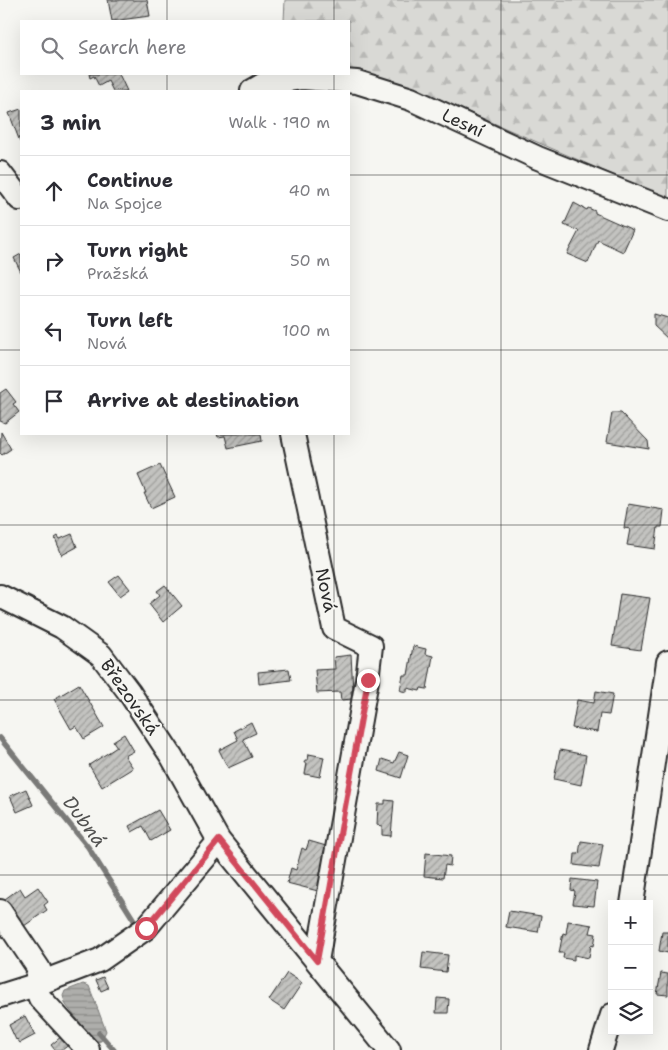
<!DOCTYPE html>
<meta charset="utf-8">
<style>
body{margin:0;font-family:"Shantell Sans",sans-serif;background:#f7f7f7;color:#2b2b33}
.controls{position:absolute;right:15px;bottom:15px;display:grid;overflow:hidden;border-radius:0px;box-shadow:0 5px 20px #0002}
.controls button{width:45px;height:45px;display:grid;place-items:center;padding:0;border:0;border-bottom:1px solid #e1e1e2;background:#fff;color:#2b2b33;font:25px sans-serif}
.stop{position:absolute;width:15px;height:15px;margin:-11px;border:4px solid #d1495b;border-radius:50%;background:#fff}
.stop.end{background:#d1495b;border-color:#fff;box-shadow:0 1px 5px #0008}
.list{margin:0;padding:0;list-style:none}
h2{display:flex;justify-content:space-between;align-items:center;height:65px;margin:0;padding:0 20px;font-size:21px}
h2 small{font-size:16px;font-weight:400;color:#7c7c81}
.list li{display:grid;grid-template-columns:32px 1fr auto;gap:15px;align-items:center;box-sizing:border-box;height:70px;padding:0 20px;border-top:1px solid #e1e1e2}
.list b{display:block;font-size:19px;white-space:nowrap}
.list p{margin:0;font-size:16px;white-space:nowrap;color:#7c7c81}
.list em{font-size:16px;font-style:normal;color:#7c7c81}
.icon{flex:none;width:28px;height:28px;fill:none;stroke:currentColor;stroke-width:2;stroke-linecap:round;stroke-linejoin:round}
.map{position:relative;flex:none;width:668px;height:1050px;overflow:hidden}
.search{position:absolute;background:#fff;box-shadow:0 5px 20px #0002;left:20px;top:20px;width:330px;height:55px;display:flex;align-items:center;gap:12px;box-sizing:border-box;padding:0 18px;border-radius:0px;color:#7c7c81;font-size:19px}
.panel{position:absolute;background:#fff;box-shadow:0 5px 20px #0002;left:20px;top:90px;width:330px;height:345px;border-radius:0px}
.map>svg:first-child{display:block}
.forest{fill:url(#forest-firs);stroke:#828280}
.water{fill:url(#water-rules);stroke:#7a7a78}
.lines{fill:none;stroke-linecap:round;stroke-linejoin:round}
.stream{stroke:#7a7a78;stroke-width:5.5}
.building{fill:url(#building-hatch);stroke:#2b2b2b}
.minor-casing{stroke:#2b2b2b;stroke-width:26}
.minor{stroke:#f6f6f2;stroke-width:22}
.route{stroke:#d1495b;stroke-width:6}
.grid{fill:none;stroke:#2b2b2b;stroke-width:1;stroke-opacity:0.55}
.labels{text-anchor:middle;stroke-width:4.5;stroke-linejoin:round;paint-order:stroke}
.street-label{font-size:18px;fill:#2b2b2b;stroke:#f6f6f2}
.water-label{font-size:19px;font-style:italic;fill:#525251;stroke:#f6f6f2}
</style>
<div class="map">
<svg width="668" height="1050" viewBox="0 0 668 1050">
<defs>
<pattern id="forest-firs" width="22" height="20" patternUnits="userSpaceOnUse" patternTransform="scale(1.25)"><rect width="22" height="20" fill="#d9d9d5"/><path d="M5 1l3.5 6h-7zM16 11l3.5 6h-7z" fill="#babab7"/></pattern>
<pattern id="water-rules" width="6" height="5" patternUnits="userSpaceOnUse" patternTransform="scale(1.25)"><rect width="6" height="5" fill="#aeaeab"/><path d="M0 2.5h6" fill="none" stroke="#8e8e8b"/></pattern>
<pattern id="building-hatch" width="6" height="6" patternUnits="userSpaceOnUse" patternTransform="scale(1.25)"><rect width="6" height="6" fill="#c3c3c0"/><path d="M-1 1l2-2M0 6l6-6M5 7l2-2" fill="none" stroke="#9f9f9c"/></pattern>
</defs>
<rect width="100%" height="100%" fill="#f6f6f2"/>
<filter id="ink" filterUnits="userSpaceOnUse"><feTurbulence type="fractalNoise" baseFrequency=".02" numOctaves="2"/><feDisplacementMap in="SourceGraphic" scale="10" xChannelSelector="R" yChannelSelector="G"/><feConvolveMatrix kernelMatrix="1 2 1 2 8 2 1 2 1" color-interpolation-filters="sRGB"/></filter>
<g filter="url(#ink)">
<path class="forest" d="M285,0H668V199L406,85L349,71V21H284Z"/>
<path class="water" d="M83,984L89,986L106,1031L101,1041L95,1042L66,1005L63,996L65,991Z"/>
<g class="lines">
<path class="stream" d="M0,738L88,847L139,928
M99,1033L114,1050"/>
</g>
<path class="building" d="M108,0H147L150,16L112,21Z
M89,74H119L127,91H113L108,81L99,86L94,76L90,78Z
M21,109V142H20L9,113Z
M574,203L587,210L588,208L595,211V213L633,230L623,252L598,240L588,263L567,254L579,231L564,225Z
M21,254V272L14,258Z
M654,314L668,318V339L654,326Z
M6,389L16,402L13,404L19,412L5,423L0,421V393Z
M612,413H621L648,441L649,449L607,442Z
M1,432L11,449L2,455L0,453Z
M217,434H261L262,441L228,448L225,436L218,437Z
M160,465L175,497L151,508L144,493H146L138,475Z
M628,504L664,510L662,527H658L655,549L627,545L630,529L624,528Z
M72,534L77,547L62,555L55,538L58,536L60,539Z
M119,575L130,589L120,596L109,582Z
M165,585L182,606L163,622L149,604L160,595L157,591Z
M620,594L650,598L641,650L612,646Z
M413,646L426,649L425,654L433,656L427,689L421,688L420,691L407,688V692L402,691L400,690L403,675H408Z
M351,655L353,691H351L352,699L341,700L340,692L317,693L315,670L335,669L334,657Z
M289,669L291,680L259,684L258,672Z
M79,684L104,727L84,739L76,726L71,729L54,699Z
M596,691L613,694L609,715L600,714L597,732L572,728L577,700L594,703Z
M251,722L256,733L243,739L252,757L228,768L219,750L238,740L234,731Z
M124,734L134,751L125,756L133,768L102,787L89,765L117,747L113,741Z
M560,750L586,755L581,785L554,779Z
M399,752L408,755L401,778L379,771L382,759L394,763Z
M309,754L324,757L320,777L305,774L307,763H304L305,760H308Z
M26,789L33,805L17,812L10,796Z
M385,800L394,801L391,836L382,835V826L377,825L378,804H385Z
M158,810L170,830L151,841L143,826L132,832L129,826Z
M309,841L326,846L323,854L325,855L320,876L322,877L318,891L287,883L291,868L296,870L302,848L306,850Z
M581,841L603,844L599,868L574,865L575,854H579Z
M426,853L451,856L450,866L445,865L443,878L424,876Z
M572,879L597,882L594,906L573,904L575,891L571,890Z
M38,887L48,902L44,905L47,910L24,926L5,899L20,888L25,896Z
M509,911L541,916L538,932L506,927Z
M568,921L592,925L590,933L596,934L594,946L591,945L589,958L574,955V960L563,958L564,953H559L563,933L566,934Z
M662,932H668V953L659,951Z
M423,952L448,955L446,972L421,969Z
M287,973L302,983L284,1010L269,1000Z
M661,973L668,974V995L657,994Z
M103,977L108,988L101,991L96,980Z
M437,998L449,999L448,1013H436Z
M25,1016L35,1035L20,1043L17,1039L16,1040L9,1025Z
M62,1036L70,1044L62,1050H55L51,1045Z"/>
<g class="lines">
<defs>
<path id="minor" d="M252,91L264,84L302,78L357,82L411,99L538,158L668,210
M0,173L20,199
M293,434L334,628L371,646L367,680L317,961
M0,596L62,627L101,655L129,692L172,757L219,841L389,1050
M632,904L668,662
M0,911L39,969L35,985L40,998L88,1050
M0,996L35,985L100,960L146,928L219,841
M601,1050L612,1015"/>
</defs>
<use href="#minor" class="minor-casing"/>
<use href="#minor" class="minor"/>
</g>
</g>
<g class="lines" filter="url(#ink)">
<path class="route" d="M146,928L219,840L317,961L368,680"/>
</g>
<path class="grid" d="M167,0V21M334,0V21M501,0V1050M167,74V91M334,74V91M0,175H21M349,175H668M0,350H21M349,350H668M167,434V1050M334,434V1050M0,525H668M0,700H668M0,875H668"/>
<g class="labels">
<g class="street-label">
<text transform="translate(463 123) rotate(25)" y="6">Lesní</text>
<text transform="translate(326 590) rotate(78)" y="6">Nová</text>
<text transform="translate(130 697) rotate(55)" y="6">Březovská</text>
</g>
<g class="water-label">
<text transform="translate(85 821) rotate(53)" y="7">Dubná</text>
</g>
</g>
</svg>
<div class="controls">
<button>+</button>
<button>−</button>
<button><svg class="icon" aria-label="layers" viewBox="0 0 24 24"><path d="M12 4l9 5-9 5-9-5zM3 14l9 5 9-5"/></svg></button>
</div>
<div class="stop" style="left:146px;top:928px"></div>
<div class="stop end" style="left:368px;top:680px"></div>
<div class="search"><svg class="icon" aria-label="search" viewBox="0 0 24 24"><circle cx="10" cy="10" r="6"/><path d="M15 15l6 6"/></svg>Search here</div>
<section class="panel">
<h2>3 min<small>Walk · 190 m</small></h2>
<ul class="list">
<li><svg class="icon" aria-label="ahead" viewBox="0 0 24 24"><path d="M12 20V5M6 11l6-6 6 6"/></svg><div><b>Continue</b><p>Na Spojce</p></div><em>40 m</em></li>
<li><svg class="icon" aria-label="right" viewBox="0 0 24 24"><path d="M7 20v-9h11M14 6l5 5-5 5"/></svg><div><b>Turn right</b><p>Pražská</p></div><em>50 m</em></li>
<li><svg class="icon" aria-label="left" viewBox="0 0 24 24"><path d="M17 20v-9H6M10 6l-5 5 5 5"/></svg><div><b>Turn left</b><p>Nová</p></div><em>100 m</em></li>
<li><svg class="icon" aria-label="arrive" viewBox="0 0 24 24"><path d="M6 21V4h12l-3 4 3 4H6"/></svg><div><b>Arrive at destination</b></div></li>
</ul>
</section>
</div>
